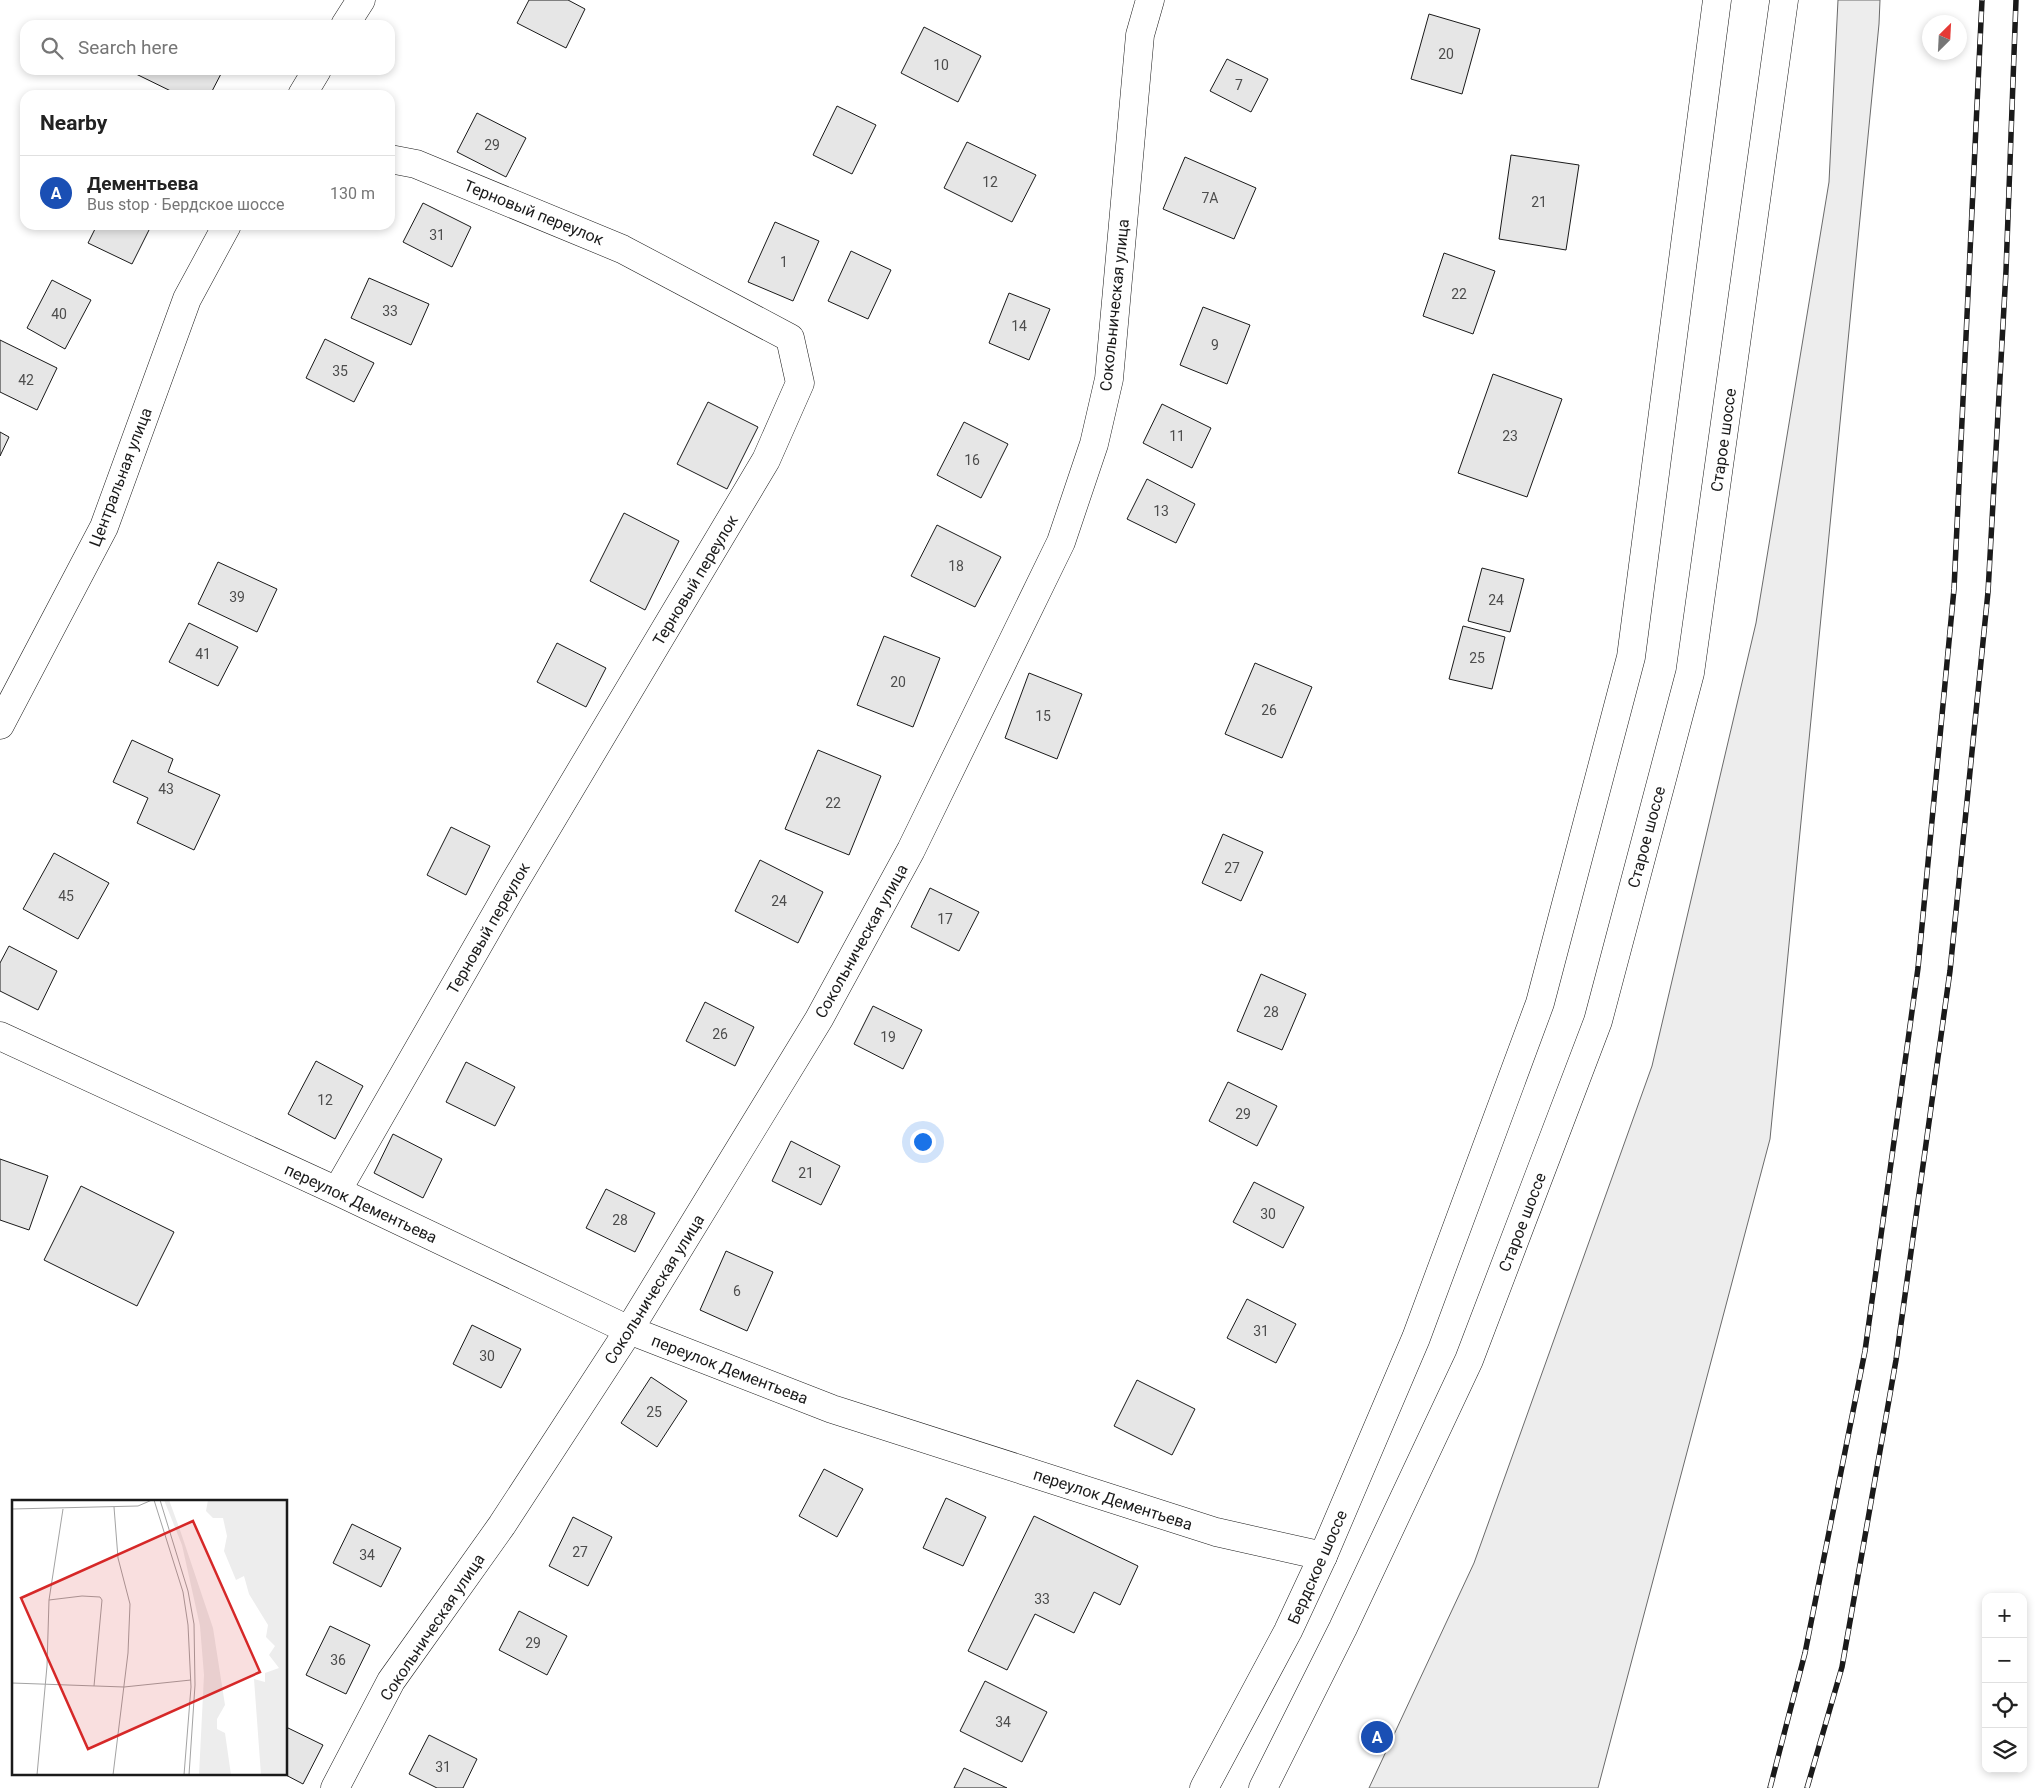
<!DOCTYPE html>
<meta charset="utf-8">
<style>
body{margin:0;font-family:Roboto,sans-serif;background:#f6f6f6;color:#222}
.controls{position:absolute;right:15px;bottom:15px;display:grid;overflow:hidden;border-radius:10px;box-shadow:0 2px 8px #0003}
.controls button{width:45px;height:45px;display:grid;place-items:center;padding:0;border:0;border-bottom:1px solid #e0e0e0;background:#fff;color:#222;font:25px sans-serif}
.compass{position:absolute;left:1922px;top:15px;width:45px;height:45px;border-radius:50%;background:#fff;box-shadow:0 2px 8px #0003;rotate:24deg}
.you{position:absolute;left:922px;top:1141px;width:18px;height:18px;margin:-12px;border:4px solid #fff;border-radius:50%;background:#1a73e8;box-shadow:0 0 0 8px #1a73e833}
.badge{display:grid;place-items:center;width:32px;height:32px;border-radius:50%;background:#0b8043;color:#fff;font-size:16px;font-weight:700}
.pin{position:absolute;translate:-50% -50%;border:2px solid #fff;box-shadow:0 1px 5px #0006}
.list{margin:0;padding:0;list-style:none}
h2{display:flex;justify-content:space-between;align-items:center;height:65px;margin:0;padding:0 20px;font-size:21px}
h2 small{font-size:16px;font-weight:400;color:#767676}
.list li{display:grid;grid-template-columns:32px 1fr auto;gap:15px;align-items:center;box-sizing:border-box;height:75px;padding:0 20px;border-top:1px solid #e0e0e0}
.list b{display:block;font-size:19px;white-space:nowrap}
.list p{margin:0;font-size:16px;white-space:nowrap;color:#767676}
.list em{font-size:16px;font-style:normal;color:#767676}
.icon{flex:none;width:28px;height:28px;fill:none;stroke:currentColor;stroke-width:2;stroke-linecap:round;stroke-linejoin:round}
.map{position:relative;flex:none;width:2042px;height:1788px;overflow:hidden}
.search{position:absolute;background:#fff;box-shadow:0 2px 8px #0003;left:20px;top:20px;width:375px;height:55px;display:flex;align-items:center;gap:12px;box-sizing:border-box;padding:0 18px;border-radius:15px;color:#767676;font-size:19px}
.panel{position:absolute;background:#fff;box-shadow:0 2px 8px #0003;left:20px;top:90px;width:375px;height:140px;border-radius:15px}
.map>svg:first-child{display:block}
.built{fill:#ededed;stroke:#6a6a6a}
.building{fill:#e6e6e6;stroke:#1a1a1a}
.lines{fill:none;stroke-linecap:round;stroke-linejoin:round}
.street-casing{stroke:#1a1a1a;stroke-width:29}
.highway-casing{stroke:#1a1a1a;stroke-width:29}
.street{stroke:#fff;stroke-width:28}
.highway{stroke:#fff;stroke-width:28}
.rail-casing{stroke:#1a1a1a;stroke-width:5.5}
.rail{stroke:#fff;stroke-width:4;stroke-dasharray:11;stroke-linecap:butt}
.labels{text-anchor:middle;stroke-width:4;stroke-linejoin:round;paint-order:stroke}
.number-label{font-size:14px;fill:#4d4d4d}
.street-label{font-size:16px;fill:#1a1a1a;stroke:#fff}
.inset-road{fill:none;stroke:#a3a3a3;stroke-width:1}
.view{fill:#d62828;fill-opacity:0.15;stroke:#d62828;stroke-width:2.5}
.inset-edge{fill:none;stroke:#1a1a1a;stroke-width:2.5}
</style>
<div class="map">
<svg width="2042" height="1788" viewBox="0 0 2042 1788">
<rect width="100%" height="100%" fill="#fff"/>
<path class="built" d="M1838,0H1880L1879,24L1770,1139L1598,1788H1369L1474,1563L1652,1066L1756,623L1829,182Z"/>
<path class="building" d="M529,0H568L585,9L566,48L517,23Z
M1429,14L1480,29L1462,94L1411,79Z
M924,27L981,56L958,102L901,73Z
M1227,59L1268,79L1251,112L1210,91Z
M138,70H223L210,95H179L136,74Z
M837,106L876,125L852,174L813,155Z
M477,113L526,138L506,177L457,152Z
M967,142L1036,175L1012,222L944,188Z
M1511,155L1579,165L1566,250L1499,239Z
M1185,157L1256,188L1234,239L1163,209Z
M423,203L471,227L452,267L403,242Z
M775,222L819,241L793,301L748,282Z
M97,225H150L151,226L132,264L88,243Z
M851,251L891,270L868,319L828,301Z
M1444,253L1495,271L1473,334L1423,316Z
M369,278L429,304L411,345L351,318Z
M52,280L91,300L65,349L27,328Z
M1009,293L1050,309L1029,360L989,343Z
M1203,307L1250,325L1227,384L1180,365Z
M325,339L374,363L354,402L306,378Z
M0,340L57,368L37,410L0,392Z
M1493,374L1562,399L1527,497L1458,473Z
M708,402L758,427L727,489L677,464Z
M1162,404L1211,428L1192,468L1143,443Z
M964,422L1008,444L981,498L937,475Z
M0,432L9,437L0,456Z
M1147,479L1195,504L1176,543L1127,519Z
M624,513L679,541L645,610L590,581Z
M937,525L1001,557L975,607L911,576Z
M218,562L277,589L257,632L198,604Z
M1482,568L1524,579L1510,632L1468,621Z
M189,623L238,647L218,686L169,662Z
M1463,626L1505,637L1492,689L1449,679Z
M884,636L940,658L913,727L857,705Z
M557,643L606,668L586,707L537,682Z
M1255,663L1312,687L1282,758L1225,734Z
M1029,673L1082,694L1057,759L1005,738Z
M132,740L173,759L168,772L220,795L194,850L137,823L148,798L113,782Z
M818,750L881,776L849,855L785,829Z
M451,827L490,846L466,895L427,875Z
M1223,834L1263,852L1241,901L1202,883Z
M54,853L109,883L78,939L23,909Z
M760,860L823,892L798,943L735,911Z
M930,888L979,912L959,951L911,927Z
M9,946L57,971L38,1010L0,991V963Z
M1261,974L1306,994L1282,1050L1237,1031Z
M705,1002L754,1027L735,1066L686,1041Z
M873,1006L922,1030L903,1069L854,1044Z
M316,1061L363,1086L335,1139L288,1114Z
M466,1062L515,1087L495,1126L446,1102Z
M1228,1082L1277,1106L1257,1146L1209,1121Z
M393,1134L442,1159L423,1198L374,1173Z
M791,1141L840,1166L821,1205L772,1181Z
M0,1159L48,1176L29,1230L0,1220Z
M1254,1182L1304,1207L1283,1248L1233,1222Z
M81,1186L174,1232L137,1306L44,1260Z
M606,1189L655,1213L635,1252L586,1228Z
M726,1251L773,1272L747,1331L700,1310Z
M1247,1299L1296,1324L1276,1363L1227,1338Z
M472,1325L521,1349L501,1388L453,1364Z
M651,1377L687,1401L657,1447L621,1423Z
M1137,1380L1195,1409L1172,1455L1114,1426Z
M824,1469L863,1489L837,1537L799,1516Z
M946,1498L986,1517L963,1566L923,1548Z
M1034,1516L1138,1566L1120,1605L1094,1592L1074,1633L1035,1614L1007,1670L968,1651Z
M573,1517L612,1537L588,1586L549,1566Z
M352,1524L401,1548L381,1587L333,1563Z
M519,1611L567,1636L547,1675L499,1650Z
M330,1626L370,1645L346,1694L306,1675Z
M985,1681L1047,1712L1022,1762L960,1731Z
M286,1727L323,1745L303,1784L284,1774H286Z
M429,1735L477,1759L463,1788H437L409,1774Z
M964,1768L1007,1788H954Z"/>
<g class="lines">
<defs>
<path id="street" d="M345,25L361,0
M302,95L317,70
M0,725L104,527L187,299L227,225
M0,1036L337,1191L629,1330L832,1409L1216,1532L1323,1556
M337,1191L511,888L766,460L800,383L790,338L622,249L416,164L390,159
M335,1788L391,1681L502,1525L629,1330L819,1019L911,850L1061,542L1094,444L1109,379L1140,35L1150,0"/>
<path id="highway" d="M1204,1788L1288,1631L1323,1556L1416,1338L1540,1003L1631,657L1717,0
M1263,1788L1343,1628L1469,1360L1598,1021L1690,673L1784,0"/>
</defs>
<use href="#street" class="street-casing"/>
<use href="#highway" class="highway-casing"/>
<use href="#street" class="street"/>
<use href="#highway" class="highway"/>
<defs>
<path id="rail" d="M1770,1788L1805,1653L1865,1351L1918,968L1954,589L1982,0
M1807,1788L1842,1667L1896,1360L1950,971L1988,592L2006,271L2016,0"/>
</defs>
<use href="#rail" class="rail-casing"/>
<use href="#rail" class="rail"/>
</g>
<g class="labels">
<g class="number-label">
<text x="1446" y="59">20</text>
<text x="941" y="70">10</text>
<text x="1239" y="90">7</text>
<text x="492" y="150">29</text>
<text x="990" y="187">12</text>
<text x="1210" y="203">7А</text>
<text x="1539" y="207">21</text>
<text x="437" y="240">31</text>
<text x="784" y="267">1</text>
<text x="1459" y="299">22</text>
<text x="390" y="316">33</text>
<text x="59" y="319">40</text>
<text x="1019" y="331">14</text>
<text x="1215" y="350">9</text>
<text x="340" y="376">35</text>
<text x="26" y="385">42</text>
<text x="1177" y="441">11</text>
<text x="1510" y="441">23</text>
<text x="972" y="465">16</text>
<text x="1161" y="516">13</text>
<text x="956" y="571">18</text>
<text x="237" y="602">39</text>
<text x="1496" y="605">24</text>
<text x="203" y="659">41</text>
<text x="1477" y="663">25</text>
<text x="898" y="687">20</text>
<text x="1269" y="715">26</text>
<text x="1043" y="721">15</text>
<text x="166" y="794">43</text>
<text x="833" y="808">22</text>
<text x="1232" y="873">27</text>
<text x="66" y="901">45</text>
<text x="779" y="906">24</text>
<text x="945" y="924">17</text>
<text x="1271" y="1017">28</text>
<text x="720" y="1039">26</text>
<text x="888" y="1042">19</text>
<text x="325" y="1105">12</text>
<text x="1243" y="1119">29</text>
<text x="806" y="1178">21</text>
<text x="1268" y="1219">30</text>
<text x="620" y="1225">28</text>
<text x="737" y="1296">6</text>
<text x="1261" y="1336">31</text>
<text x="487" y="1361">30</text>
<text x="654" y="1417">25</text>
<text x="580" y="1557">27</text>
<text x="367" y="1560">34</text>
<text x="1042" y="1604">33</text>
<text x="533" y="1648">29</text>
<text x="338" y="1665">36</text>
<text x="1003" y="1727">34</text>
<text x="443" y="1772">31</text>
</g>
<g class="street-label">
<text transform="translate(534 212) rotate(22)" y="6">Терновый переулок</text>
<text transform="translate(1114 305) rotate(-84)" y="6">Сокольническая улица</text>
<text transform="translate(1723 440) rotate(-82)" y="6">Старое шоссе</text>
<text transform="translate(120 477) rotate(-69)" y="6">Центральная улица</text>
<text transform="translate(695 580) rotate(-59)" y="6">Терновый переулок</text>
<text transform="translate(1646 837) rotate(-75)" y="6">Старое шоссе</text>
<text transform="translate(488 928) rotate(-60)" y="6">Терновый переулок</text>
<text transform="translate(861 941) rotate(-61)" y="6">Сокольническая улица</text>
<text transform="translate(361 1203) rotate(25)" y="6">переулок Дементьева</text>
<text transform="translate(1522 1222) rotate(-69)" y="6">Старое шоссе</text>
<text transform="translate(654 1289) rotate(-58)" y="6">Сокольническая улица</text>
<text transform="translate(730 1369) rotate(21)" y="6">переулок Дементьева</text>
<text transform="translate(1113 1499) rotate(18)" y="6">переулок Дементьева</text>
<text transform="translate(1317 1567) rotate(-66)" y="6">Бердское шоссе</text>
<text transform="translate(432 1627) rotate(-56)" y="6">Сокольническая улица</text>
</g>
</g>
<g transform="translate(12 1500)">
<rect width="275" height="275" fill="#fff"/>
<path d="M152,0H157L168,30L201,128L213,205L205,219V229L213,233L219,275H187L192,175L188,126L170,45ZM196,0H275V275H249L242,179L253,182V173L267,168L257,155L263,146L254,137L256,125L237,94L232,76L224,80L212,51L215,36L211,18H201L194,11Z" fill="#ededed"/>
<path class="inset-road" d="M142,0L171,92L176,125L179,187L172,275M148,0L176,91L182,124L183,185L177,275M0,9L126,6L140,0M37,100L70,96L88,97L90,100L82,186M0,183L112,187L179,180M25,275L35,166L37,100L51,9M101,275L116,153L118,104L106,58L102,7"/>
<path class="view" d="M181,21L248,172L76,249L9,98Z"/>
<rect width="275" height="275" class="inset-edge"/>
</g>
</svg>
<div class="controls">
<button>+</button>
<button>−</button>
<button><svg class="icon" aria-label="locate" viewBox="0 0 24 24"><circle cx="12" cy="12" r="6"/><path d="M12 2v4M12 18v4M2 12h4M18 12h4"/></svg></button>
<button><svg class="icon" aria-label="layers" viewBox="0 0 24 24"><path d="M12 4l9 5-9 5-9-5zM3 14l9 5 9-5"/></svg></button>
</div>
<svg class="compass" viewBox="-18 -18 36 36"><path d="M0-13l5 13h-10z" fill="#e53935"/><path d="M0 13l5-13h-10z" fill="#767676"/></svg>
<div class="you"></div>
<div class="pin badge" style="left:1377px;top:1737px;background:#1a4fb4">A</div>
<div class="search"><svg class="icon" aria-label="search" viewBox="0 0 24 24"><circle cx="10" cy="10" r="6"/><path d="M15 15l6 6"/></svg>Search here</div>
<section class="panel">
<h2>Nearby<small></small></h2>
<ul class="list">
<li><span class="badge" style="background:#1a4fb4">A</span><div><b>Дементьева</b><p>Bus stop · Бердское шоссе</p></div><em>130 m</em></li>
</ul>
</section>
</div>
